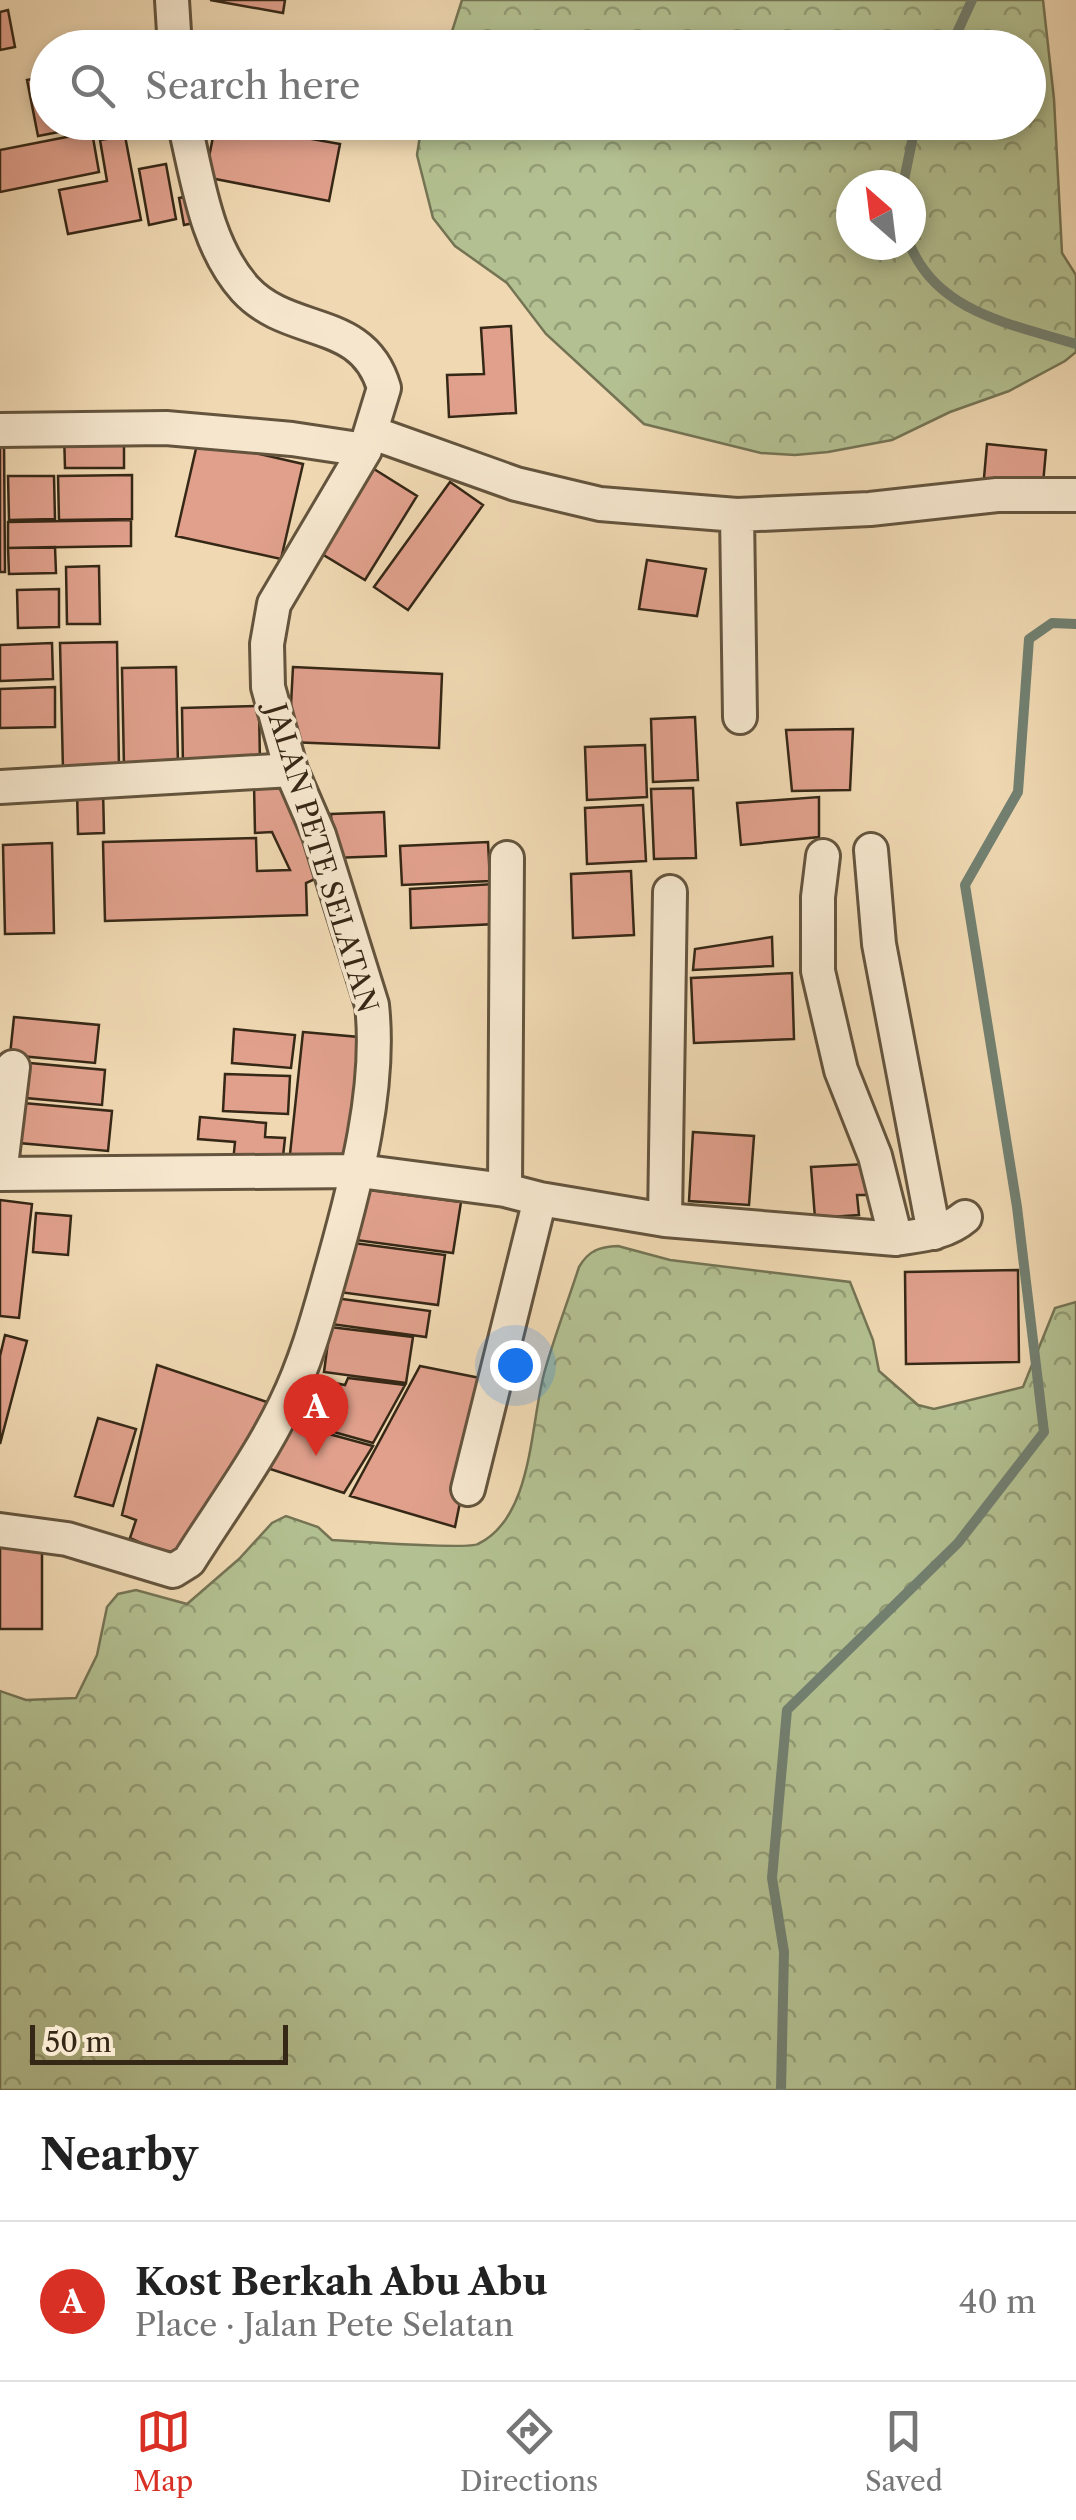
<!DOCTYPE html>
<meta charset="utf-8">
<style>
body{margin:0;font-family:"Libre Caslon Text",serif;background:#f2f2f2;color:#222}
.compass{position:absolute;left:836px;top:170px;width:90px;height:90px;border-radius:50%;background:#fff;box-shadow:0 5px 15px #0003;rotate:332deg}
.scale{position:absolute;left:30px;bottom:25px;width:258px;box-sizing:border-box;padding-left:10px;border:5px solid #362816;border-top:0;font-size:28px;line-height:35px;white-space:nowrap;color:#362816;-webkit-text-stroke:8px #f5e6cd;paint-order:stroke}
.you{position:absolute;left:515px;top:1365px;width:35px;height:35px;margin:-25px;border:8px solid #fff;border-radius:50%;background:#1a73e8;box-shadow:0 0 0 15px #1a73e833}
.badge{display:grid;place-items:center;width:65px;height:65px;border-radius:50%;background:#d93025;color:#fff;font-size:32px;font-weight:700}
.pin{position:absolute;translate:-50% -82px;filter:drop-shadow(0 2px 5px #0008)}
.pin::after{content:'';position:absolute;top:52px;width:35px;height:30px;background:inherit;clip-path:polygon(0 0,100% 0,50% 100%)}
.list{margin:0;padding:0;list-style:none}
h2{display:flex;justify-content:space-between;align-items:center;height:130px;margin:0;padding:0 40px;font-size:42px}
h2 small{font-size:32px;font-weight:400;color:#767676}
.list li{display:grid;grid-template-columns:65px 1fr auto;gap:30px;align-items:center;box-sizing:border-box;height:160px;padding:0 40px;border-top:2px solid #e0e0e0}
.list b{display:block;font-size:38px;white-space:nowrap}
.list p{margin:0;font-size:32px;white-space:nowrap;color:#767676}
.list em{font-size:32px;font-style:normal;color:#767676}
.icon{flex:none;width:55px;height:55px;fill:none;stroke:currentColor;stroke-width:2;stroke-linecap:round;stroke-linejoin:round}
.map{position:relative;flex:none;width:1076px;height:2090px;overflow:hidden}
.search{position:absolute;background:#fff;box-shadow:0 5px 15px #0003;left:30px;right:30px;top:30px;height:110px;display:flex;align-items:center;gap:25px;box-sizing:border-box;padding:0 35px;border-radius:55px;color:#767676;font-size:38px}
.sheet{height:290px;background:#fff}
nav{display:flex;justify-content:space-around;align-items:center;box-sizing:border-box;height:140px;border-top:2px solid #e0e0e0;background:#fff;font-size:28px;color:#767676}
nav a{display:grid;justify-items:center;gap:5px}
nav .on{color:#d93025}
.map>svg:first-child{display:block}
.forest{fill:url(#forest-crowns);stroke:#747454;stroke-width:2.5;fill-rule:evenodd}
.lines{fill:none;stroke-linecap:round;stroke-linejoin:round}
.stream{stroke:#728071;stroke-width:10}
.building{fill:#e0a08c;stroke:#362816;stroke-width:2.5}
.street-casing{stroke:#64543d;stroke-width:38}
.street{stroke:#f5e6cd;stroke-width:32}
.labels{text-anchor:middle;stroke-width:8;stroke-linejoin:round;paint-order:stroke}
.street-label{font-size:28px;fill:#362816;stroke:#f5e6cd}
</style>
<div class="map">
<svg width="1076" height="2090" viewBox="0 0 1076 2090">
<defs>
<pattern id="forest-crowns" width="20" height="18" patternUnits="userSpaceOnUse" patternTransform="scale(2.5)"><rect width="20" height="18" fill="#b3c091"/><path d="M2 6a3 3 0 1 1 6 0M12 15a3 3 0 1 1 6 0" fill="none" stroke="#929c75"/></pattern>
</defs>
<rect width="100%" height="100%" fill="#efd8b2"/>
<filter id="stains"><feTurbulence type="fractalNoise" baseFrequency=".002" numOctaves="4"/><feColorMatrix values="0 0 0 0 .2 0 0 0 0 .09 0 0 0 0 .02 0 0 0 .5 -.17"/></filter>
<radialGradient id="worn" r=".72"><stop offset=".6" stop-color="#630" stop-opacity="0"/><stop offset="1" stop-color="#630" stop-opacity=".3"/></radialGradient>
<path class="forest" d="M462,0H1043L1054,99L1062,253L1076,275V352L1065,361L1009,391L950,412L892,440L828,452L795,455L761,453L644,424L546,334L507,283L455,246L433,218L417,155L422,123L1028,122V48L447,47ZM851,185H911V245H851Z
M618,1246L670,1260L850,1282L873,1340L879,1371L918,1405L934,1409L1023,1387L1055,1308L1076,1302V2090H0V1691L26,1700L76,1698L97,1655L107,1607L118,1594L136,1590L187,1604L239,1559L272,1523L286,1516L318,1527L332,1540C355,1541 467,1550 478,1544C534,1517 530,1421 545,1370C555,1335 568,1301 579,1267C589,1250 599,1247 618,1246Z"/>
<g class="lines">
<path class="stream" d="M950,48L972,0
M903,185L916,122
M910,245C938,313 1012,324 1076,344
M781,2090L784,1952L772,1878L787,1710L958,1543L1044,1432L1017,1207L965,885L1018,792L1029,639L1052,623L1076,624"/>
</g>
<path class="building" d="M210,0H285L283,13Z
M8,10L15,47L0,50V12Z
M48,76V122H79L80,128L38,136L27,80Z
M216,122L340,144L329,201L205,177Z
M297,122H367L364,137Z
M92,132L99,172L0,192V150Z
M125,136L141,220L68,234L59,190L107,181L100,140Z
M166,164L176,219L149,225L139,169Z
M198,194L204,221L184,225L179,198Z
M511,326L516,413L449,417L447,375L484,374L481,328Z
M64,432H124V468H65Z
M0,439H4L5,572H0Z
M198,440L303,464L281,559L176,536Z
M987,444L1046,450L1043,484L984,478Z
M374,469L417,496L365,580L322,554Z
M132,475V519L59,520L58,476Z
M8,476H54L55,519L9,520Z
M450,482L483,505L408,610L374,587Z
M131,520V546L8,548V522Z
M55,547L56,573L9,574L8,548Z
M647,560L706,569L697,616L639,609Z
M99,566L100,624H67L66,567Z
M59,589V627L18,628L17,590Z
M117,642L119,768L63,770L60,643Z
M52,643L53,679L0,681V645Z
M176,667L178,766L124,767L122,668Z
M293,667L442,674L439,748L289,742Z
M55,687V727L0,728V689Z
M259,706L260,764L183,766L182,708Z
M695,717L698,780L653,782L651,719Z
M853,729L850,790L792,791L786,730Z
M645,745L647,797L587,800L585,747Z
M254,784H284V796L324,875L306,883L307,915L105,921L103,842L256,838L257,871L290,870L272,832L255,833Z
M693,788L696,858L654,859L651,789Z
M103,789L104,833L78,834L77,790Z
M819,797V837L741,845L737,803Z
M643,805L646,861L587,864L585,808Z
M384,812L386,856L333,858L331,814Z
M488,842L490,881L402,885L400,846Z
M52,843L54,933L5,934L3,845Z
M631,871L634,935L573,938L571,874Z
M494,884L496,924L411,928L410,889Z
M772,937L773,966L693,970L695,949Z
M792,973L794,1039L694,1043L691,978Z
M14,1017L99,1025L95,1063L10,1055Z
M234,1029L295,1035L291,1068L232,1063Z
M303,1032L370,1038L357,1160L290,1154Z
M19,1062L105,1070L102,1105L15,1097Z
M225,1074L290,1076L288,1114L223,1111Z
M12,1102L112,1111L108,1151L8,1142Z
M200,1117L266,1123L265,1137L285,1138L282,1166L233,1162L235,1142L198,1139Z
M693,1132L754,1136L749,1205L689,1201Z
M866,1164L869,1195H857L859,1215L815,1218L811,1167Z
M363,1189L461,1202L453,1253L356,1240Z
M0,1200L32,1204L19,1318L0,1316Z
M36,1213L71,1216L68,1255L33,1252Z
M346,1242L445,1255L438,1305L339,1292Z
M1018,1270L1019,1362L906,1364L905,1272Z
M335,1298L430,1311L426,1337L331,1324Z
M330,1327L413,1337L406,1383L324,1372Z
M5,1335L27,1341L0,1444V1356Z
M157,1365L267,1402L208,1522L177,1560L130,1538L136,1520L122,1515Z
M420,1366L485,1379L455,1527L350,1496Z
M348,1378L405,1385L373,1443L291,1420L313,1379L345,1385Z
M98,1418L136,1429L113,1506L75,1496Z
M285,1422L373,1446L344,1493L261,1466Z
M0,1539H42V1629H0Z"/>
<g class="lines">
<defs>
<path id="street" d="M172,0L175,48
M0,430L166,428L292,439L365,450
M373,433L516,484L600,504L737,515L870,509L997,495H1076
M737,515L740,717
M0,787L291,770
M871,850L879,944L934,1233
M823,856L818,897V971L841,1070L875,1156L896,1239
M0,1174L359,1171L505,1190L540,1199L665,1220L896,1239C920,1235 945,1234 965,1217
M0,1174L13,1067
M505,1190L507,858
M665,1220L670,892
M468,1489L540,1199
M0,1530L67,1539L173,1571L189,1561C221,1510 259,1459 285,1405C308,1358 320,1310 334,1261C356,1182 381,1087 372,1005L319,835L291,770L268,687L267,644L274,604L365,450L384,388C363,315 290,338 245,289C205,244 198,179 184,122"/>
</defs>
<use href="#street" class="street-casing"/>
<use href="#street" class="street"/>
</g>
<g class="labels">
<g class="street-label">
<text transform="translate(322 858) rotate(73)" y="10">JALAN PETE SELATAN</text>
</g>
</g>
<rect width="100%" height="100%" filter="url(#stains)"/>
<rect width="100%" height="100%" fill="url(#worn)"/>
</svg>
<svg class="compass" viewBox="-18 -18 36 36"><path d="M0-13l5 13h-10z" fill="#e53935"/><path d="M0 13l5-13h-10z" fill="#767676"/></svg>
<div class="scale">50 m</div>
<div class="you"></div>
<div class="pin badge" style="left:316px;top:1456px">A</div>
<div class="search"><svg class="icon" aria-label="search" viewBox="0 0 24 24"><circle cx="10" cy="10" r="6"/><path d="M15 15l6 6"/></svg>Search here</div>
</div>
<section class="sheet">
<h2>Nearby<small></small></h2>
<ul class="list">
<li><span class="badge">A</span><div><b>Kost Berkah Abu Abu</b><p>Place · Jalan Pete Selatan</p></div><em>40 m</em></li>
</ul>
</section>
<nav>
<a class="on"><svg class="icon" aria-label="map" viewBox="0 0 24 24"><path d="M3 6l6-2 6 2 6-2v14l-6 2-6-2-6 2zM9 4v14M15 6v14"/></svg>Map</a>
<a><svg class="icon" aria-label="directions" viewBox="0 0 24 24"><path d="M12 3l9 9-9 9-9-9zM9 14v-3h6M13 9l2 2-2 2"/></svg>Directions</a>
<a><svg class="icon" aria-label="saved" viewBox="0 0 24 24"><path d="M7 4h10v16l-5-4-5 4z"/></svg>Saved</a>
</nav>
